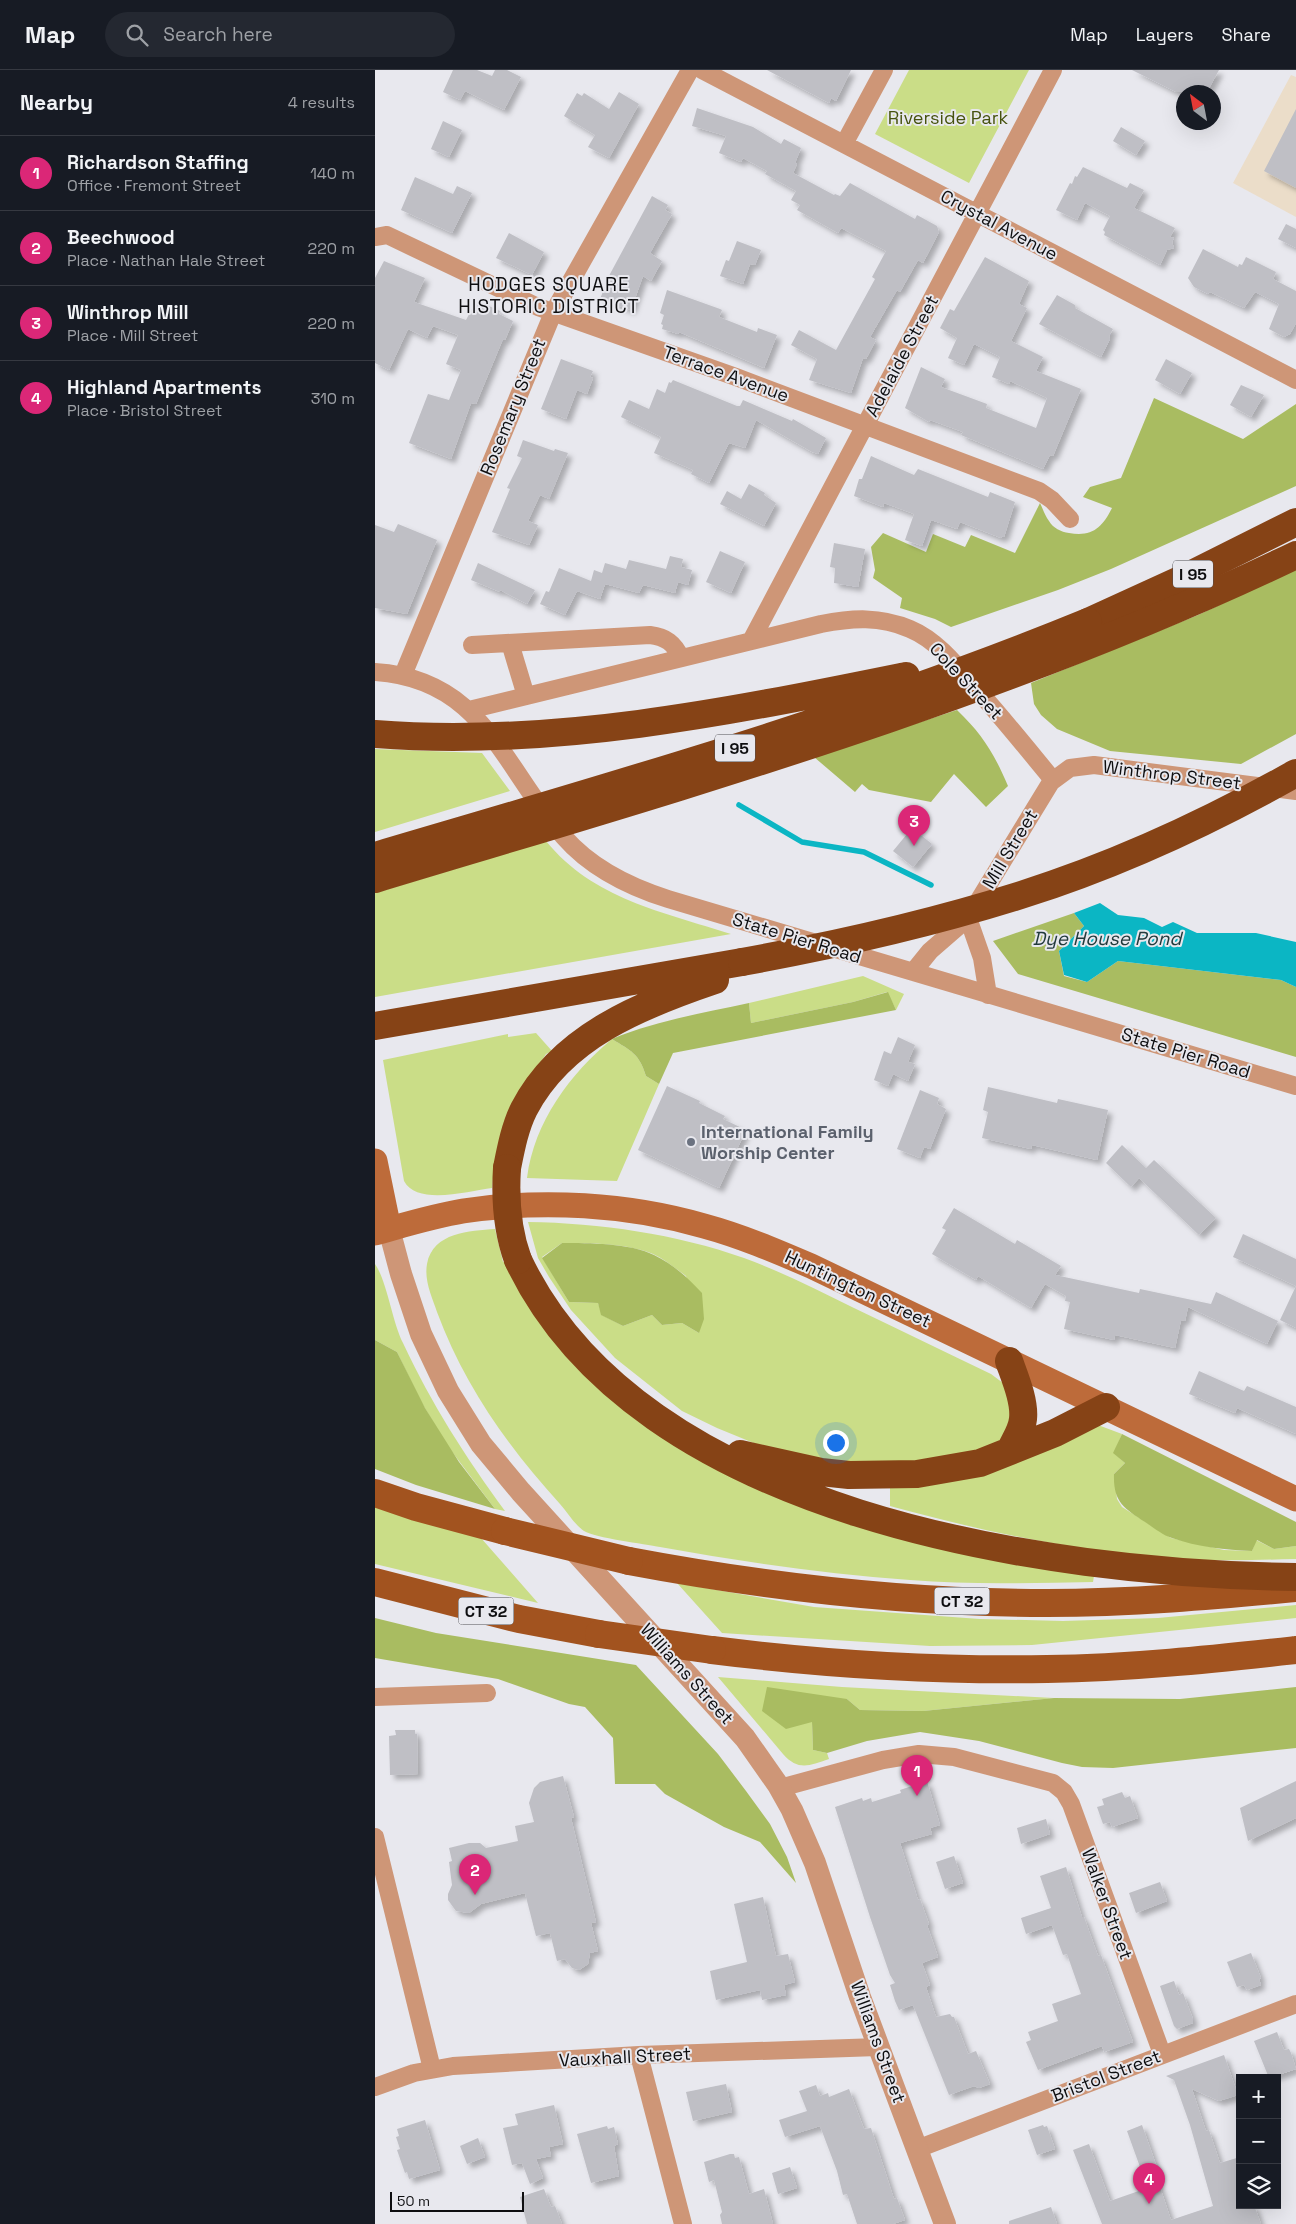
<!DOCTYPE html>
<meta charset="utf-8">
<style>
body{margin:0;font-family:"Space Grotesk",sans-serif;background:#242831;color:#f1f3f6}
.controls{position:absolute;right:15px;bottom:15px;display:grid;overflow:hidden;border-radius:0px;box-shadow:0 5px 20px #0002}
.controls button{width:45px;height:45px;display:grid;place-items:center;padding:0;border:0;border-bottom:1px solid #363941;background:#171b24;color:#f1f3f6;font:25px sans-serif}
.compass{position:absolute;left:801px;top:15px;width:45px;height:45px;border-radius:50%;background:#171b24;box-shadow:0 5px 20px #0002;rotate:328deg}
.scale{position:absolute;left:15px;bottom:12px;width:134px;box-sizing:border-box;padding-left:5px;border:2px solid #0e0e10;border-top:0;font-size:14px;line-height:18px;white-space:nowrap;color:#0e0e10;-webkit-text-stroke:4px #e8e8ee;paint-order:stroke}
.you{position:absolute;left:460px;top:1372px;width:18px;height:18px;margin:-12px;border:4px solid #fff;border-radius:50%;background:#1a73e8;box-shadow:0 0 0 8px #1a73e833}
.badge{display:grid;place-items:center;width:32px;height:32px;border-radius:50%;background:#db2777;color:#fff;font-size:16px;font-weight:700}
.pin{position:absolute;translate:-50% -41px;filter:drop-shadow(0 1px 2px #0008)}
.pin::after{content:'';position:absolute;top:26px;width:18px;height:15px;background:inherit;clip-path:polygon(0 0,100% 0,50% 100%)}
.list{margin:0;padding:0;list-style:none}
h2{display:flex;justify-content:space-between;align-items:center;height:65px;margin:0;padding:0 20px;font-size:21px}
h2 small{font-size:16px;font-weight:400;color:#9ea1a6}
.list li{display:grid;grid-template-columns:32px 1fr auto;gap:15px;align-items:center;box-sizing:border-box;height:75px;padding:0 20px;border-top:1px solid #363941}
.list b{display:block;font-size:19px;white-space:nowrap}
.list p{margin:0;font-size:16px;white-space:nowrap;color:#9ea1a6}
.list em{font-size:16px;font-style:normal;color:#9ea1a6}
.icon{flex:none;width:28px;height:28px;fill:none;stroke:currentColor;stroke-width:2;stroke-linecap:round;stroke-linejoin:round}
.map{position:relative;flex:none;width:921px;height:2154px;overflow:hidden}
header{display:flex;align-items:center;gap:30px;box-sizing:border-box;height:70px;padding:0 25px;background:#171b24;border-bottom:1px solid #363941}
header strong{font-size:24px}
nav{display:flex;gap:28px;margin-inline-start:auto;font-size:18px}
.search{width:350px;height:45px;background:#242831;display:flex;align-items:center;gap:12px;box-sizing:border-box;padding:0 18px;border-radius:28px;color:#9ea1a6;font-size:19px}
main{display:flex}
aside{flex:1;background:#171b24}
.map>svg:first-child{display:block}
.industrial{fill:#ebddc9}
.green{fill:#cadd87;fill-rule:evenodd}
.forest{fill:#a9bc61}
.water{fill:#0bb6c4}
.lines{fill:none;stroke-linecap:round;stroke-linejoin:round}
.stream{stroke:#0bb6c4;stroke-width:5.5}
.building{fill:#bfbfc5;filter:url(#shadow)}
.minor{stroke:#ce9677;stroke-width:18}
.tertiary{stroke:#ce9677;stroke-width:22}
.secondary{stroke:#bd6b3a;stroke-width:25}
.primary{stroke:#a2531f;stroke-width:28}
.motorway{stroke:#864316;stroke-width:28}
.primary-bridge{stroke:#a2531f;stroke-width:28}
.motorway-bridge{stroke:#864316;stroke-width:28}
.worship-dot{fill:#6b7280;stroke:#e8e8ee;stroke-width:2}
.labels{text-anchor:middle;stroke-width:4;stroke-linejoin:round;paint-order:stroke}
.shield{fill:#e8e8ee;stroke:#4f4f53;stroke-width:1}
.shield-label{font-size:16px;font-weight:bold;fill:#0e0e10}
.park-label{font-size:18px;fill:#46520e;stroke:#e8e8ee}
.street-label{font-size:18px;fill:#0e0e10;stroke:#e8e8ee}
.worship-label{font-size:18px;font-weight:bold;fill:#5b616d;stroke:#e8e8ee;text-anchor:start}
.neighbourhood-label{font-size:19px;letter-spacing:1px;fill:#0e0e10;stroke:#e8e8ee}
.water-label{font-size:19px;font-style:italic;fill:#223a3c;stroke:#e8e8ee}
</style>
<header>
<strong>Map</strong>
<div class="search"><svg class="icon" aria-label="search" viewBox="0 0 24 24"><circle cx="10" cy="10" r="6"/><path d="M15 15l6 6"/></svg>Search here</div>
<nav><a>Map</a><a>Layers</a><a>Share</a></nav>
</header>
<main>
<aside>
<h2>Nearby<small>4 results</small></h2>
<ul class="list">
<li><span class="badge">1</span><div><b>Richardson Staffing</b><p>Office · Fremont Street</p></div><em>140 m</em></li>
<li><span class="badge">2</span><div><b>Beechwood</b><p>Place · Nathan Hale Street</p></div><em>220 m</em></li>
<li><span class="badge">3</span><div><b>Winthrop Mill</b><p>Place · Mill Street</p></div><em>220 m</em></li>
<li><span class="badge">4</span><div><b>Highland Apartments</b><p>Place · Bristol Street</p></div><em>310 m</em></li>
</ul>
</aside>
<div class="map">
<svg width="921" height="2154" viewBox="0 0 921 2154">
<defs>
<filter id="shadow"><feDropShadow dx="4.5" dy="4.5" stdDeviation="2.5" flood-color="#0004"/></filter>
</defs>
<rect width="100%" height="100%" fill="#e8e8ee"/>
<path class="industrial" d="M916,5L921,7V147L858,113Z"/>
<path class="green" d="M534,0H654L594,113L500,64Z
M0,679L107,683L135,721L0,762Z
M171,771C218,829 288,842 356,864L0,927V823Z
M488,906L529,924L521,940L512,922L478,932L376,953L374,933Z
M161,963L177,981L171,984L144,1027L119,1099L117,1118C94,1121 42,1136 29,1111L8,990L133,964V967Z
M237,969C256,981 264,983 271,1006L284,1014L242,1111L152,1108C159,1052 195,1004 237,969Z
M153,1152C225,1153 301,1164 369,1188C407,1202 443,1220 479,1238C525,1260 570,1282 616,1304L628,1313L640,1333L632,1366L620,1376L567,1390L474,1393L421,1385L386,1376L342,1358L307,1341L240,1288L196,1240L174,1207L163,1188ZM187,1173C216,1173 251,1173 278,1184C289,1189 300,1198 311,1206L324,1263L307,1253L287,1255L277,1245L248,1256L227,1245L223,1233L194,1232L167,1187Z
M120,1159L128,1192L132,1191C170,1285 251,1352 340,1396L719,1506L718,1512C657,1513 595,1515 535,1510C451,1504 368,1492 285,1477C270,1474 220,1468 209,1461C200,1455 192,1442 185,1434C133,1377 89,1315 62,1242C57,1227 49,1211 52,1194C58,1162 95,1161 120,1159Z
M0,1194C12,1211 17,1251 28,1273C57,1335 90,1386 130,1441L120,1439L72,1375L45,1330L22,1282L0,1270Z
M723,1355L747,1364L739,1383L750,1393L739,1404L742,1429L747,1437L796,1468L849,1480L877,1481L881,1470L899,1479L921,1476V1489C883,1490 845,1491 807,1489C708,1483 610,1462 515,1436V1414Z
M0,1435L106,1468L163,1533L0,1494Z
M302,1513L439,1537L605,1549L688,1551L783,1548L921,1535V1548L657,1575L555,1576L347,1563Z
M343,1607L467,1617L679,1628L548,1641L485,1640L472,1629L437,1652L438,1680L452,1683L454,1689C434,1696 423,1701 408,1684Z"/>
<path class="forest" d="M779,328L868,369L921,334V416L736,499L683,520L576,557L560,549L525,538L527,528L498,508L500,500L496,477L508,463L551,482L558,464L590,477L596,465L640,483L665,433C668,439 670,446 674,451C678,458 686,462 694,463C717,467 727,458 737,438L708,427L715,417L746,408Z
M921,499V664L866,694L735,681L682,659L666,645L659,634L656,613L823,545Z
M582,640C607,664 619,683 633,716L611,737L579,704L556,732L494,720L487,714L480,722L439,687Z
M699,843L709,856L684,881L689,906L712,912L743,891L906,910L921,917V987L643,904L618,871Z
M513,922L521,940L298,983L284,1014L271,1006C264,983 256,981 237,969C280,951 328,943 374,933L376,953L478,932Z
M187,1173C214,1173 255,1173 279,1185C298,1194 313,1208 327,1223L329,1249L324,1263L307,1253L287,1255L277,1245L248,1256L226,1245L223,1233L194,1232L167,1188Z
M0,1270L22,1282L50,1338L84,1392L120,1439L41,1415L0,1399Z
M747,1364L921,1452V1476L899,1479L882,1470L877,1481C851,1480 822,1477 797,1468C787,1465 778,1457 770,1452C749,1438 738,1432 739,1404L750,1393L738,1383Z
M0,1548L61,1563L261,1595L343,1684L371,1721L395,1754L412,1787L421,1813L385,1772L349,1757L290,1724L280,1714H240L238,1668L210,1637L194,1634L123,1609L0,1588Z
M392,1617L472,1629L485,1640L548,1641L679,1628L805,1629L921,1617V1678L738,1698L707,1697L687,1693L604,1671L545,1662L492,1671L452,1683L438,1680L437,1652L411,1659L387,1641Z"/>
<path class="water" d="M725,833L743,845L769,848L787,857L798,852L822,863H881L921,872V917L906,910L743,891L712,912L689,905L684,881L709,856L699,843Z"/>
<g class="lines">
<path class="stream" d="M364,735L427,772L489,782L556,815"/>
</g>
<path class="building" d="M78,0H102L117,6L120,0H132L146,7L129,40L90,21L85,30L68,22Z
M392,0H476L461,31L456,28L454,33Z
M757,0H844L832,22H801Z
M244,22L264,34L234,88L213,77L220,65L189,46L202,23L207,26L209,23L234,39Z
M322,38L378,57L406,74L409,69L426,78L420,93L422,94L418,103L459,125L460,124L465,126L475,113L540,149L542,145L562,156L564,162L548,193L543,190L525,222L522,220L495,267L501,270L491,289L488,288L476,323L434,310L442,289L416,275L424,260L461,280L500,209L497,207L511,181L466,158L463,163L422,140L425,135L416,130L421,121L390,104L392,101L368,88L366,92L344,83L351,66L317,56Z
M921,39V118L889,101Z
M68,51L87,60L74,87L56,79Z
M746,57L770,71L761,85L738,71Z
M708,97L752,118L755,113L769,120L759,138L800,158L795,167L799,168L797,172L799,178L792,180L785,195L729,165L730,162L728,160L735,146L710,133L702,150L681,140L695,113L697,114L700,106L702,107Z
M40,107L78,124L82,116L97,123L77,163L26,140Z
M277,126L293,135L290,140L297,144L275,183L287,191L276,211L268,206L256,240L225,229L235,204Z
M911,154L921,159V178L903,169Z
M134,163L169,182L157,205L121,188Z
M362,171L386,180L380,195L375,194L368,214L345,206L351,190L354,191Z
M828,179L863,197L864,194L867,195L871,187L901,202L898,209L921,221V253L915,264L909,267L894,259L904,234L880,222L869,238L835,222L833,224L819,217L813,208Z
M610,187L654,211L644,234L652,238L636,271L668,287L661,301L706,319L678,386L675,385L668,399L586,365L588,362L555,350L554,352L530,338L546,297L570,309L566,317L612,334L611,338L661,358L672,328L635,311L634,314L617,307L625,287L599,274L589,295L573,288L582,268L565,258L575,239L579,241Z
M9,191L50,208L39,232L91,250L100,233L104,235L105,232L125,241L124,244L138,251L130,270L128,269L101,334L96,333L76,389L34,373L53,324L74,330L86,300L71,294L83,265L58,256L52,268L33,259L14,300L0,293V208Z
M292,220L345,239L347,240L344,247L382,262L383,258L402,265L389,298L304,262L303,264L287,259L288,255L286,254L289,245L285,243Z
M682,225L700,235V238L738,259L734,266L735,269L726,287L664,254Z
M186,289L218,301L215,307L218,308L212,324L202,320L191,349L166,339Z
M791,289L817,303L805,324L780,310Z
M298,310L362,336H365L368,330L417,351L418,349L451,368L443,384L437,382L381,350L370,378L354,373L334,413L316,404L318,400L279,383L286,367L246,347L254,330L274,339L282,319L290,323L294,312L296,313Z
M866,315L889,325L876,347L855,335Z
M148,370L179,381L180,379L193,383L174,429L165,425L153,451L163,455L154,475L117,462L135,419L132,418L147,388L142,386Z
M496,386L539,405L543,399L613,427L615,422L640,432L629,467L627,466L626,468L585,452L582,459L556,450L547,476L530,470L539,444L509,433L508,437L479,426L484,409H487Z
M374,414L390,423L389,425L401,433L389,456L345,434L352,421L366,429Z
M23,454L62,470L32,544L0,538V455L19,462Z
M459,473L490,479L483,517L459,513L460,498L455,497Z
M345,481L370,492L356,523L331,512Z
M295,486L308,489L306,497L317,500L313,515L303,512L300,523L268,515L264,523L230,514L225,529L202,521L190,545L165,534L171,521L174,522L184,498L216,511L219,500L227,503L230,493L251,499L254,490L291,499Z
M103,493L160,520L152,534L125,520V522L96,510Z
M537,758L557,774L538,797L518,781Z
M523,967L540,975L533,992L540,994L533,1011L518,1004L513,1016L499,1010L509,981L516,984Z
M292,1016L325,1031L324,1033L350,1046L348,1049L371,1060L344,1118L263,1080Z
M613,1017L682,1033L683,1029L733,1040L722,1090L657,1075L656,1079L607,1068L613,1042L608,1040Z
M545,1020L564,1028L562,1034L571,1039L555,1079L549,1077L545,1088L522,1079Z
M747,1075L771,1098L779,1090L841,1148L824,1165L764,1108L756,1117L731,1093Z
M579,1138L640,1174L642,1170L686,1196L680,1205L764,1223L765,1219L836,1234L841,1222L903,1251L892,1274L813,1237L810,1251L806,1250L800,1278L740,1265L739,1270L689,1259L695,1232L690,1231L691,1226L670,1214L656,1238L603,1206L601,1210L557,1184L571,1160L567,1158Z
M868,1164L921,1189V1216L858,1187Z
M921,1216V1258L905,1250Z
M824,1301L869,1321L872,1316L921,1337V1364L862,1338L860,1343L814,1324Z
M20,1660H40V1664H42L43,1704L15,1705L14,1666L21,1665Z
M188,1706L199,1747L196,1748L221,1852L216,1853L223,1881L215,1883L213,1894L204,1900L197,1898L190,1889L182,1891L175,1863L161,1866L150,1823L106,1834L94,1843L81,1841L73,1830V1824L77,1815L74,1792L77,1791L74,1778L94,1773H105L111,1778L143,1771L140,1756L159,1752L154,1733L159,1718L165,1712Z
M552,1711L565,1755L555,1758L557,1764L525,1773L543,1830L545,1829L554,1854L552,1855L563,1887L547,1893L555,1915L551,1917L561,1947L575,1944L577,1947H579L593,1984L601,1981L615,2014L604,2018L599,2016L574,2025L538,1935L524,1940L520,1931L515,1915L520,1913L515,1905L495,1847L460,1737L487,1728L488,1731L496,1728L497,1732L526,1723L525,1720Z
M921,1711V1748L873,1771L865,1738Z
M747,1722L750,1728L755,1726L763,1748L737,1757L735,1752L728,1754L722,1737L729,1735L727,1729Z
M671,1749L675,1764L646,1774L642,1758Z
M579,1786L588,1813L570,1819L561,1792Z
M691,1797L707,1847H709L723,1886L726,1885L758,1972L729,1982L727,1976L663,2000L651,1972L656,1970L653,1962L683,1951L677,1934L706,1924L692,1884L688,1885L677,1855L651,1864L646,1848L676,1838L665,1806Z
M785,1812L792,1831L761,1843L754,1823Z
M388,1827L401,1886L413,1884L420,1912L409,1915L411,1925L387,1930L385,1920L341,1930L335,1901L372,1892L359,1834Z
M876,1883L886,1908L884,1909L886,1915L872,1920L869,1915L862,1917L852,1892Z
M799,1911L804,1925L808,1923L818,1949V1953L802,1959L799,1956L785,1916Z
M902,1962L909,1980L914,1979L916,1983L921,1999L894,2008L879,1971Z
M849,1985L863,2025L844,2031L817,2019L831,2061L834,2060L845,2093L865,2087V2135H879L886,2154H727L698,2080L714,2074L735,2131L784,2114L796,2150L838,2136L815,2055L799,2010L791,2006Z
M351,2014L357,2042L318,2051L311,2022Z
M441,2015L445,2026L453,2023L454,2027L474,2019L489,2059L496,2058L519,2129L522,2128L530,2150L518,2154H482L472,2124L468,2125L462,2101L445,2056L410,2067L404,2050L432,2041L424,2021Z
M179,2035L188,2074L174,2077L176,2086L161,2089L168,2108L155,2114L147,2093L137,2095L128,2058L143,2055L140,2044Z
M50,2050L65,2100L34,2109L32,2102L30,2103L22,2080L25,2079L21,2067L24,2066L22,2059Z
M668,2055L669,2057L672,2056L680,2079L662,2085L653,2060Z
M767,2055L784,2103L769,2108L752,2061Z
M232,2056L233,2059L239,2057L243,2074L239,2076L244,2106L216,2113L202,2064Z
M103,2068L110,2087L92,2094L85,2076Z
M355,2084H359L360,2088L364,2087L374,2124L389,2119L398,2154H347L345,2145L347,2142L339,2110L334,2112L329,2092Z
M415,2097L422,2118L403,2124L397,2103Z
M169,2119L176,2137L180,2136L187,2154H152L145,2127Z
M676,2137L682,2154H634V2151Z"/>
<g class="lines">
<path class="minor" d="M327,0L921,310
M469,74L509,0
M0,167L12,165L163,237L361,307L664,421L677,430L695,449
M376,571L678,0
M135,573L151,626
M97,575L275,565C291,567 299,573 306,588
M0,602C109,609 128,698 189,767C216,798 255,817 293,829L921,1016
M28,605L178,243L315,0
M94,640L446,554C477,548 505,546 535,559C564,571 585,600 605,623C630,651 654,681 678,710
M593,848L607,888L613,925
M538,902L555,881L593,848L676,712L695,698L719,695L921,721
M0,1627L112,1623
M405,1718L508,1690L544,1684L579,1687L678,1713L689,1722L696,1734L787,1984
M0,1767L57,1999
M264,1985L308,2154
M0,2017L39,2003L78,1996L264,1985L503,1977
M542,2079L921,1934"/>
<path class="tertiary" d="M14,1159L26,1204L46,1264L73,1321L106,1374L146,1422L370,1668L403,1715L417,1740L440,1793L485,1927L570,2154"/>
<path class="secondary" d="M0,1091L14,1159
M0,1163C29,1155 58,1146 88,1141C167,1129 253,1134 329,1156C366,1166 401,1181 436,1196L921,1429"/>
<path class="primary" d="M0,1423L41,1437L130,1461
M254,1491C392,1517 531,1533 672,1533C755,1533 838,1526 921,1518
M0,1512L144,1549L224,1564
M337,1580C448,1594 560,1601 672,1599C756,1598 838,1589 921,1580"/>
<path class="motorway" d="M713,552L805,510L921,452
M0,956L367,892
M132,1098C136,1078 140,1057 149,1039C187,966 266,935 340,910
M143,1190C264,1446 670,1503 921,1507
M634,1291C640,1308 650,1331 648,1349C647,1360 640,1370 636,1379
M365,1384L446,1402L474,1405L542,1404L605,1393L680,1363L731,1337"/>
<path class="primary-bridge" d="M130,1461L254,1491
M224,1564L337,1580"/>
<path class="motorway-bridge" d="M0,664C178,678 358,641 531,606
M0,786C240,715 481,647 713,552
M0,809C311,715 627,626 921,485
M367,892C461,875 554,854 646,825C741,795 834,752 921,703
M132,1098C130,1129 132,1160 143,1190"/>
</g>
<circle class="worship-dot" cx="316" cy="1072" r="5"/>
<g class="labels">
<g class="shield">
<rect x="798" y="490.5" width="40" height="27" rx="4"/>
<rect x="340" y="664.5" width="40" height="27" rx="4"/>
<rect x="559.5" y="1517.5" width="55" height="27" rx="4"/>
<rect x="83.5" y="1527.5" width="55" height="27" rx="4"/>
</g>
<g class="shield-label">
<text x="818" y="510">I 95</text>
<text x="360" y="684">I 95</text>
<text x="587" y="1537">CT 32</text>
<text x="111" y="1547">CT 32</text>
</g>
<g class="park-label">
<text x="573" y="54">Riverside Park</text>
</g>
<g class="street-label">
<text transform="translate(624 155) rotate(28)" y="6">Crystal Avenue</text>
<text transform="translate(527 286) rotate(-62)" y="6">Adelaide Street</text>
<text transform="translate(351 304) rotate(20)" y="6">Terrace Avenue</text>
<text transform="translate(138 337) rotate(-68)" y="6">Rosemary Street</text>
<text transform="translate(591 611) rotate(47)" y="6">Cole Street</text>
<text transform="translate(797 705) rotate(7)" y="6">Winthrop Street</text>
<text transform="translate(635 779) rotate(-59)" y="6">Mill Street</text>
<text transform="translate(422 868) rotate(17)" y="6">State Pier Road</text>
<text transform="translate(811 983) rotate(17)" y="6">State Pier Road</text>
<text transform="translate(483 1219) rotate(25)" y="6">Huntington Street</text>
<text transform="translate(312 1604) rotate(48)" y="6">Williams Street</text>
<text transform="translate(732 1834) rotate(70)" y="6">Walker Street</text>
<text transform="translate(503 1972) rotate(70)" y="6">Williams Street</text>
<text transform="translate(250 1987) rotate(-3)" y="6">Vauxhall Street</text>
<text transform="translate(731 2006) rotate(-21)" y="6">Bristol Street</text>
</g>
<g class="worship-label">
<text x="326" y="1068">International Family<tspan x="326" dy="21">Worship Center</tspan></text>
</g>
<g class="neighbourhood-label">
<text x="174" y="221">HODGES SQUARE<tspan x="174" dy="22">HISTORIC DISTRICT</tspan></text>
</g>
<g class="water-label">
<text x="732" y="875">Dye House Pond</text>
</g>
</g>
</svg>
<div class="controls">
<button>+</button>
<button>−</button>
<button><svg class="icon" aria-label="layers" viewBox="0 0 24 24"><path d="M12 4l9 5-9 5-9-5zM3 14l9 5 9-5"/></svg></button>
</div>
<svg class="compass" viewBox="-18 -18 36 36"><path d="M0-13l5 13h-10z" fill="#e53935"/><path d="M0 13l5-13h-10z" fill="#9ea1a6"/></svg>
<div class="scale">50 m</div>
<div class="you"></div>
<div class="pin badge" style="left:542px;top:1726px">1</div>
<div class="pin badge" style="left:100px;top:1825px">2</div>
<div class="pin badge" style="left:539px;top:776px">3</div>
<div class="pin badge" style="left:774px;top:2134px">4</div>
</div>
</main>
